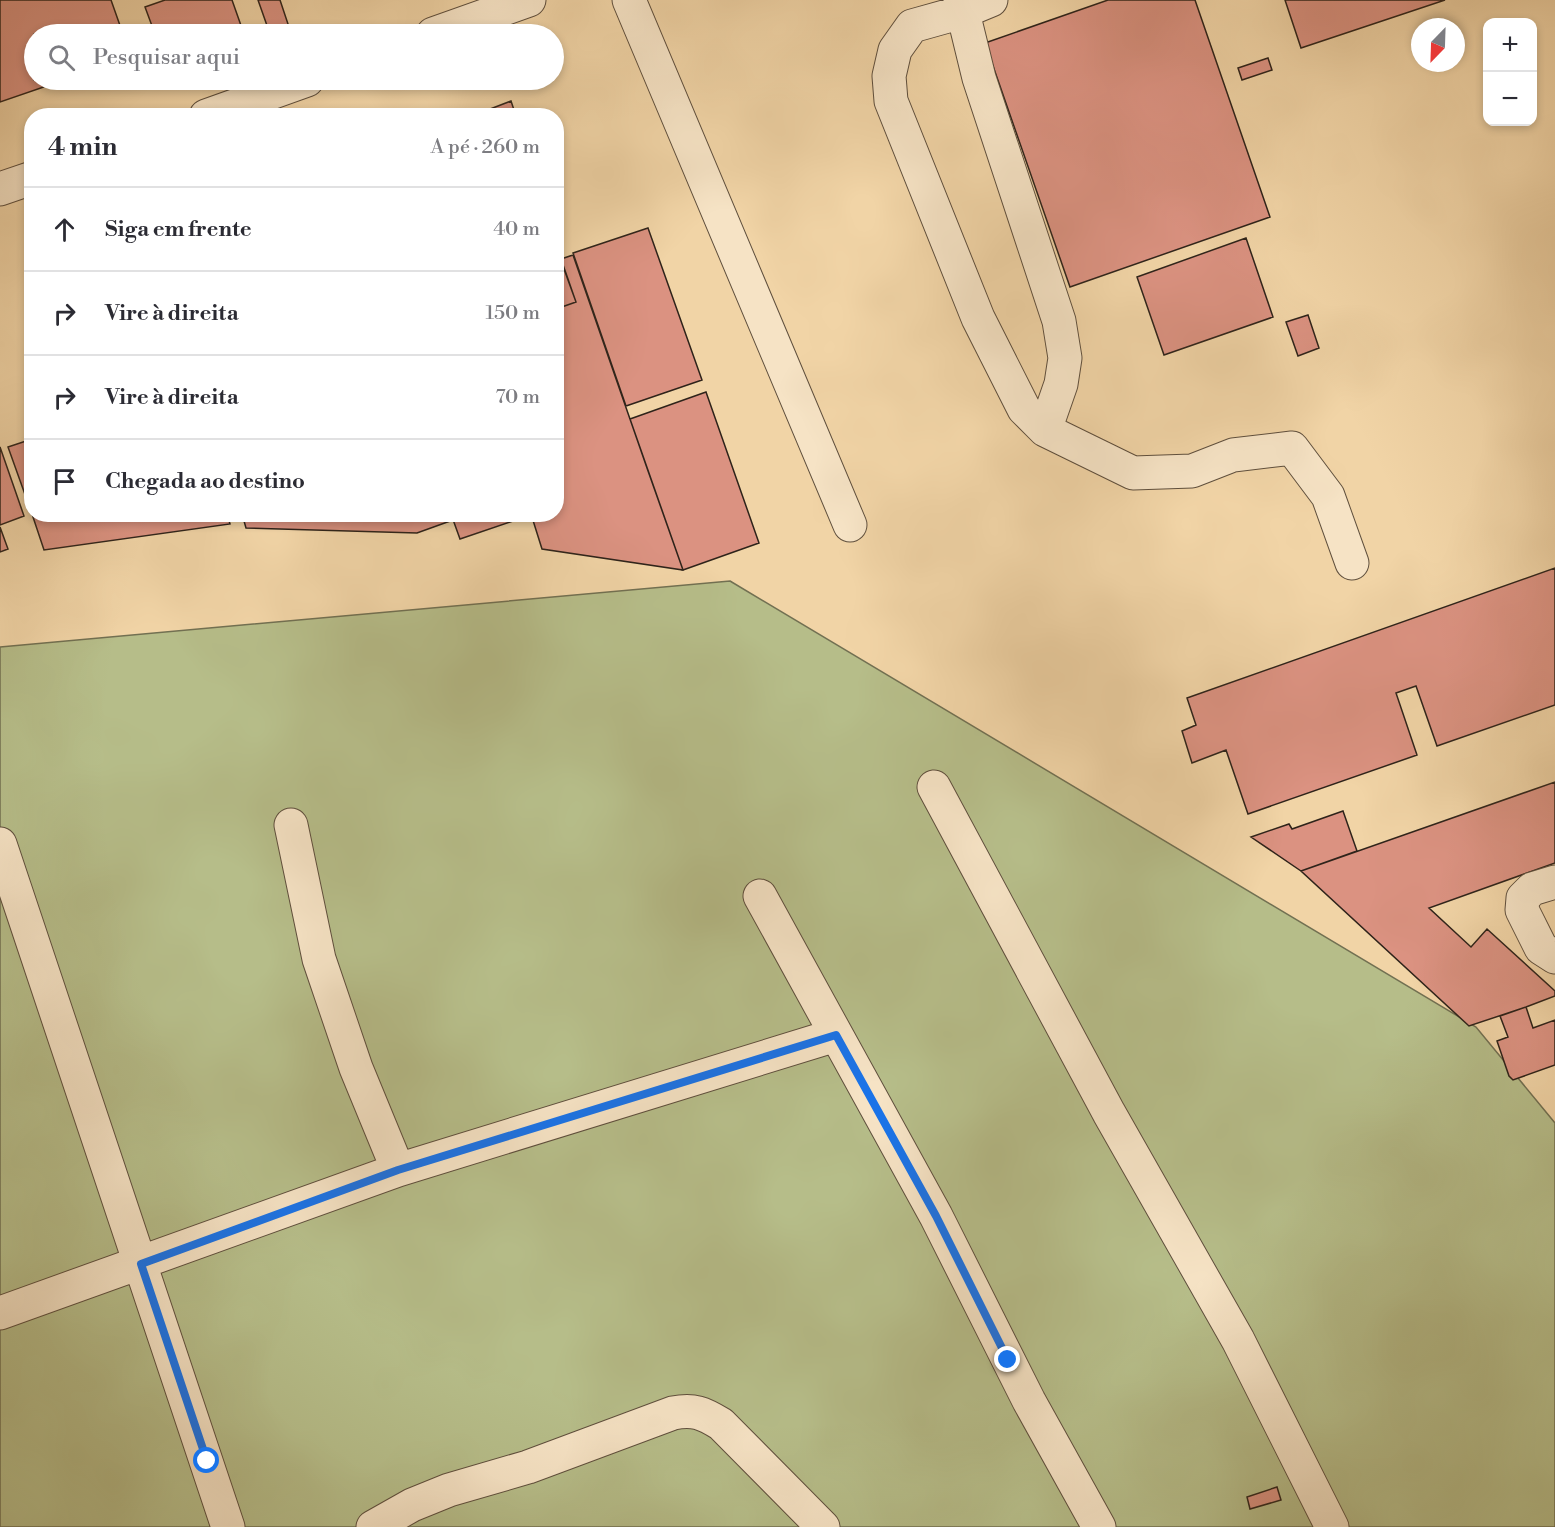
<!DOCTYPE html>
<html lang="pt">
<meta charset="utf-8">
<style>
body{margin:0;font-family:"Libre Bodoni",serif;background:#f2f2f3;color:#2b2b33}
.controls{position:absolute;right:18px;top:18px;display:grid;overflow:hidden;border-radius:12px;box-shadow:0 3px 9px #0003}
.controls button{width:54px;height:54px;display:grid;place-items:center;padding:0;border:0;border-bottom:2px solid #e1e1e2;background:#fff;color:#2b2b33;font:30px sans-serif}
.compass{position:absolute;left:1411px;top:18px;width:54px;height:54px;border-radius:50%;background:#fff;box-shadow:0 3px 9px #0003;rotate:203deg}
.stop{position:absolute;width:18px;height:18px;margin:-14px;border:4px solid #1a73e8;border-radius:50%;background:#fff}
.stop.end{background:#1a73e8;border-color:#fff;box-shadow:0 2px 6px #0008}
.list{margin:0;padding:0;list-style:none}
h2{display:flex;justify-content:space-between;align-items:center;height:78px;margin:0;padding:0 24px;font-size:26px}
h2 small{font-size:20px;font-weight:400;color:#7c7c81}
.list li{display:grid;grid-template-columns:39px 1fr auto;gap:18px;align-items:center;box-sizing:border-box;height:84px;padding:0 24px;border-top:2px solid #e1e1e2}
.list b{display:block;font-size:22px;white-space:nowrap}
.list em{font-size:20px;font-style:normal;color:#7c7c81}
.icon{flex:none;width:33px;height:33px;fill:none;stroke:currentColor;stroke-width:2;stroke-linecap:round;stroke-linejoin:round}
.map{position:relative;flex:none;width:1555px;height:1527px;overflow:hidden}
.search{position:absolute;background:#fff;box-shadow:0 3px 9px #0003;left:24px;top:24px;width:540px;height:66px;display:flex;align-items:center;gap:15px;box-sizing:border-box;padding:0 21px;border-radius:33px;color:#7c7c81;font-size:22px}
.panel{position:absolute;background:#fff;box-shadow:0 3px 9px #0003;left:24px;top:108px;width:540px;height:414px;border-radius:24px}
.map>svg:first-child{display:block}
.green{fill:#b6bd89;stroke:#727052;stroke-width:1.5}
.building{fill:#db9281;stroke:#2e231a;stroke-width:1.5}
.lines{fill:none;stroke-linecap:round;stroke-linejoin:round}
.minor-casing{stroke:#5f4f3d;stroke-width:35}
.minor{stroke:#f6e3c5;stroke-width:33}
.route{stroke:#1a73e8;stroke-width:8}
</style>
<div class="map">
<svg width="1555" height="1527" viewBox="0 0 1555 1527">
<rect width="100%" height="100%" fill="#f1d4a6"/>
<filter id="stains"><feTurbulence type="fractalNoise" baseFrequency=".00333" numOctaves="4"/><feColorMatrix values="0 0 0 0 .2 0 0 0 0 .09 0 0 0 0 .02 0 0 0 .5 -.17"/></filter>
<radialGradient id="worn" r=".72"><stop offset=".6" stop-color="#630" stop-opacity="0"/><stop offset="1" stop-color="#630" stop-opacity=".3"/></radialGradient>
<path class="green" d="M730,581L1476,1027L1555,1123V1527H0V647Z"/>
<path class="building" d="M0,0H111L123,34H34V80H64L0,102Z
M165,0H232L244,34H155L145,7Z
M258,0H280L289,27L270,34Z
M1108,0H1195L1270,217L1070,287L985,43Z
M1285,0H1445L1301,48Z
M1268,58L1272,70L1242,80L1238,68Z
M511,101L516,116H477V114Z
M648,228L702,380L626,406L573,253Z
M1246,238L1273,317L1164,355L1137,277Z
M556,247L576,302L556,309Z
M573,255L647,468L683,570L542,549L531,514H556V309L576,302L561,259Z
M1308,315L1319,348L1298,356L1286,322Z
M706,392L759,543L683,570L630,419Z
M32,439V514L8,447Z
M0,447L24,516L0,525Z
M32,514H227L230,524L44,550Z
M242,514H451L453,520L417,533L246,528Z
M451,514H521L522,518L460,539Z
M0,527L8,549L0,552Z
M1555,568V705L1437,746L1416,686L1396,693L1417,755L1248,814L1226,750L1192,763L1182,731L1196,725L1187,698Z
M1555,782V863L1429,908L1471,947L1487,929L1555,991V996L1526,1007L1469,1026L1301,871Z
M1343,811L1357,851L1301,871L1251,837L1289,824L1292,829Z
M1526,1007L1533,1028L1555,1020V1065L1513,1080L1509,1076L1497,1041L1508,1037L1500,1016Z
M1277,1487L1281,1500L1250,1509L1247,1497Z"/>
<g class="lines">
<defs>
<path id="minor" d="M629,0L850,525
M960,0L979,78L1059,321L1065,358L1061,384L1045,430
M991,0L962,12L912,26L895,50L889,76L891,101L978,318L1024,409L1045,430L1133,473L1192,471L1233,455L1292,448L1328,496L1352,563
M433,34L529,0
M206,116L307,80
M0,189L32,178
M934,787L1109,1113L1238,1340L1332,1527
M291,825L319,959L356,1068L398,1170
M0,844L228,1527
M1555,882L1532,889L1523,898L1522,910L1541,948L1555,957
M760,896L936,1216L1029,1401L1099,1527
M0,1313L398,1170L836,1035
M373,1527L412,1505L449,1490L528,1467L673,1413C694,1409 703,1413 721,1424L823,1527"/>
</defs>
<use href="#minor" class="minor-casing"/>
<use href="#minor" class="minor"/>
</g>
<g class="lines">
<path class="route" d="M207,1461L141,1264L398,1170L836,1035L936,1216L1008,1360"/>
</g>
<rect width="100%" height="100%" filter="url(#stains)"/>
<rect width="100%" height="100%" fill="url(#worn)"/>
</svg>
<div class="controls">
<button>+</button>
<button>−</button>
</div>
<svg class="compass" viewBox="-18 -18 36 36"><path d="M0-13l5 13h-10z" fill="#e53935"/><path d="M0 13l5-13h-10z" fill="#7c7c81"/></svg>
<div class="stop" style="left:207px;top:1461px"></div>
<div class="stop end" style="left:1008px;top:1360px"></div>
<div class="search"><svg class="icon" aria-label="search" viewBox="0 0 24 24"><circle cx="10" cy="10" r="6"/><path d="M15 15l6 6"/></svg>Pesquisar aqui</div>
<section class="panel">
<h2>4 min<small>A pé · 260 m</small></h2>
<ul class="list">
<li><svg class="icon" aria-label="ahead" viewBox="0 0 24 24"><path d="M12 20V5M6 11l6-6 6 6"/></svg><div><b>Siga em frente</b></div><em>40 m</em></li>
<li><svg class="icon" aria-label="right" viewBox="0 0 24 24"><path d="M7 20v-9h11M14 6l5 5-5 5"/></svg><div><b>Vire à direita</b></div><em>150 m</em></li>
<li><svg class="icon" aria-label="right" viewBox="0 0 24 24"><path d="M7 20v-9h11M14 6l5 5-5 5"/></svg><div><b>Vire à direita</b></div><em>70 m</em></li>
<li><svg class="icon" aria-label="arrive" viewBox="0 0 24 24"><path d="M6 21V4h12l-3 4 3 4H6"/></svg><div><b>Chegada ao destino</b></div></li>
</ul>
</section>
</div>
